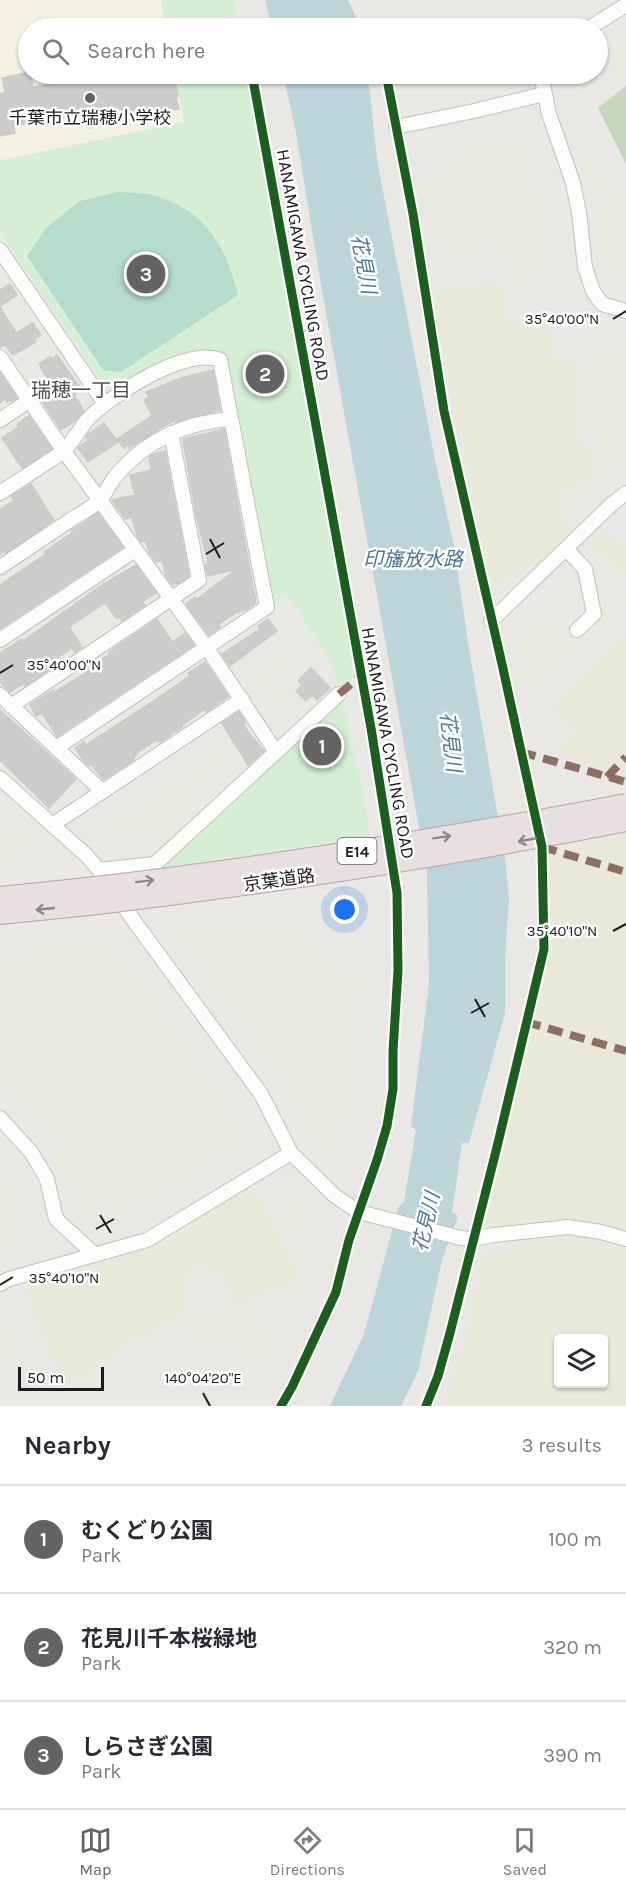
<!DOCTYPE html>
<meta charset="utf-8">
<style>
body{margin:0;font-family:Karla,"Noto Sans JP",sans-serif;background:#f7f7f7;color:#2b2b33}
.controls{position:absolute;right:18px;bottom:18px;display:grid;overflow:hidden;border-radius:6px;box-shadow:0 2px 4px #0004}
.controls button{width:54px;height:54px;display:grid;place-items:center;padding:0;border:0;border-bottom:2px solid #e1e1e2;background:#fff;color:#2b2b33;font:30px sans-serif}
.scale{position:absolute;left:18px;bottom:15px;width:86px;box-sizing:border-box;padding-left:6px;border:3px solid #1c1c1c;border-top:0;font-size:16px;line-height:21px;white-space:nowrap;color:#1c1c1c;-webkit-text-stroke:4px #fff;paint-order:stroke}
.you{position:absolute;left:345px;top:910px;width:21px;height:21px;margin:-15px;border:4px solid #fff;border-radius:50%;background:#1a73e8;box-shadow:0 0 0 9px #1a73e833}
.badge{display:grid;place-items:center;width:39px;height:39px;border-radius:50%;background:#646362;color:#fff;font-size:20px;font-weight:700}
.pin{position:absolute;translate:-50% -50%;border:3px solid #fff;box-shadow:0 2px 6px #0006}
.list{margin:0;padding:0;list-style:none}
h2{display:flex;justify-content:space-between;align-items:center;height:78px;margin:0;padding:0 24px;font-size:26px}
h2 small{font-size:20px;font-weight:400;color:#7c7c81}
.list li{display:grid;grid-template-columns:39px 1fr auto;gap:18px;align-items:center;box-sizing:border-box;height:108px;padding:0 24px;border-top:2px solid #e1e1e2}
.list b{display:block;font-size:22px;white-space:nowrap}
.list p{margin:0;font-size:20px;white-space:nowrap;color:#7c7c81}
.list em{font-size:20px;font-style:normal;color:#7c7c81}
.icon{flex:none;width:33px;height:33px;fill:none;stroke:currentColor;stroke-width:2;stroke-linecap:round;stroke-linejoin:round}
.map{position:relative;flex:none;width:626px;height:1406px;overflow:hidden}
.search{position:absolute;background:#fff;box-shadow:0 2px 4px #0004;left:18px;right:18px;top:18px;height:66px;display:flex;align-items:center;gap:15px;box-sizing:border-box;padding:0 21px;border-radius:33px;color:#7c7c81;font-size:22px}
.sheet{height:402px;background:#fff}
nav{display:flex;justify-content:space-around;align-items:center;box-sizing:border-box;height:84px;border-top:2px solid #e1e1e2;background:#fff;font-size:16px;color:#7c7c81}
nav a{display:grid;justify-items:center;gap:3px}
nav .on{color:#646362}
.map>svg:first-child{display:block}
.education{fill:#f3f2e1}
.farmland{fill:#e8e9d9;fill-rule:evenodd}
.forest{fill:#c6d6bd}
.park{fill:#d5eed4}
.pitch{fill:#b5dccc}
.water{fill:#bcd4da}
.building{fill:#ceccca;stroke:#cdcac7;stroke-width:1.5}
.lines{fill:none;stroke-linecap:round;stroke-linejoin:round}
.minor-casing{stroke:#c1c0bf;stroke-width:16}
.highway-casing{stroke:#bca0a7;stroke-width:22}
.minor{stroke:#fcfcfb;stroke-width:14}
.highway{stroke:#e7dfe0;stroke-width:20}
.highway-bridge-casing{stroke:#bca0a7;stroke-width:22;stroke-linecap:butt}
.highway-bridge{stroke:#e7dfe0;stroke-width:20}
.quiet{stroke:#8d6e63;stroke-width:8;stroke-dasharray:15 8;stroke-linecap:butt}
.cycleway-casing{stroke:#fff;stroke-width:13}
.cycleway{stroke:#1b5e20;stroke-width:9}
.oneway{stroke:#8c8788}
.ticks{fill:none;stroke:#1c1c1c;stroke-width:2}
.poi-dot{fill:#646362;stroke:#fff;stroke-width:2}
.labels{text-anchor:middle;stroke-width:5;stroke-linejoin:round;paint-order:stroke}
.shield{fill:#fff;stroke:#606060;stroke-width:1.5}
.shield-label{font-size:16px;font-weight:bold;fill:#1c1c1c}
.poi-label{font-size:18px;fill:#1c1c1c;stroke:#fff}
.street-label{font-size:18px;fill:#1c1c1c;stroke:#fff}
.water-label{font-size:20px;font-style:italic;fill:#51759a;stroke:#fff}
.neighbourhood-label{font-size:20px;fill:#4f4f4f;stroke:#fff}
.ticks-label{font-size:15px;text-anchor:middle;fill:#1c1c1c;stroke:#fff;stroke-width:5;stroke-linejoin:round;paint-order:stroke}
</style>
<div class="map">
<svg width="626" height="1406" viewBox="0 0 626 1406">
<rect width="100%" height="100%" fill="#eae8e5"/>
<path class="education" d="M0,0H161L166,28H28V74H175L185,122L0,160Z"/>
<path class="farmland" d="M499,282L507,324L547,319L551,359L574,357L576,433L593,459L595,476L554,489L561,522L575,530L535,569L531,564L493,583L431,294Z
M601,528L626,548V574L589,541Z
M626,635V749L608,767L557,753L577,730L553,708Z
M626,837V1227L609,1222L546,1219L495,1229L482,1222L549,952L546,852L554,846Z
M249,1186L300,1277L237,1302L219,1271L196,1259L180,1287L184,1308L151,1331L123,1340L124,1348L96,1369L64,1382L24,1286L134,1253Z
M561,1236L597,1241L626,1250V1406H445L470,1324L483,1254L510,1252L525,1238ZM558,1338H604V1384H558Z"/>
<path class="forest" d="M626,86V164L598,108Z"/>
<path class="park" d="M161,0H233L239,28H166Z
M175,74H247L356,676L338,689L333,665L288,595L273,604L250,477L225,360L216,351L177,358L113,389L106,388L0,232V161L184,122Z
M342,700L363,792L369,836L158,868Z"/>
<path class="pitch" d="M118,192C130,193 144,192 156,196C205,210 227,248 238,295L121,372L103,370L27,256L46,228L80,201Z"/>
<path class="water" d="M265,0H348L361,28H272Z
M283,74H368L377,160L435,460L454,546L469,649L505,858L509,898L505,959V1013L469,1143H462L452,1212L458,1216L442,1260L418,1371L401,1406H330L364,1334L399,1206L404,1202L416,1130L411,1127L429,984L427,872L321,285L295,127Z"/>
<path class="building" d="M28,72L31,74L33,87L59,82L58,74H88V76L99,74H174L178,96L176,97L179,109L153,114L154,120L145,122L144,116L89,128L85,112L14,126L15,133L0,136V94L5,92L2,78Z
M10,284L17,295L0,306V290Z
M0,307L16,333L33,323L41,335L35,339L36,342L13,355L5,344L0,347Z
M57,355L82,390L74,395L84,411L75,421L61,430L35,390L49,381L39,364L50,357L52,359Z
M213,370L220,410L176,422V420L156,430L157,431L129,448L127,446L124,448L117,439L152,416L144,400L149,397L146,392L181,378Z
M0,373L17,398L12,401L10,400L7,402L6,399L0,403Z
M29,416L52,449L22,468L2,438L19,427L17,424Z
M104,423L118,442L88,462L78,448L88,440L86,437L88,434Z
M224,429L256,603L246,610L237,612L219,624L220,627L209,635L186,604L195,597L197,599L237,569L208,576L205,565L208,563L195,510L183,439Z
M165,451L189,576L179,583L172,584L166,576L162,560L156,562L149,552L146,541L141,542L137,536L132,517L125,519L112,500L135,495L130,475L151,470L149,457L154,454Z
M31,484L54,520L6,553L4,551L0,554V510L14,500L11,496Z
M98,513L123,547L0,629V585L46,554L44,552L72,533L71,531Z
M136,565L156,593L143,601L145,605L122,621L120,617L117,619L105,603L69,627L82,647L75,652L72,648L53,661L56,665L25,686L24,684L19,686L10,692L4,687L0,681V653L22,639L23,641L102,585Z
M157,619L172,642L185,633L194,645L57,736L42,713L36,716L30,705L53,690L55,692L95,667L93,665L110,654L109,652Z
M268,619L277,631L230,666L222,654L260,629L258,626Z
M205,662L228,696L206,712L205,709L181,726L182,727L160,742L158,739L135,754L137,755L133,758L134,760L108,777L103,779L91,764L89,766L85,763L75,748L84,742L86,745L140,710L190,676L188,673Z
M311,668L330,688L317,700L312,695L306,701L296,691L302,685L298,680Z
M0,710L76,779L49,808L0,760Z
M239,712L246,723L243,725L264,751L248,765L222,723Z"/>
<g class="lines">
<defs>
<path id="minor" d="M589,28L626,5
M541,74L549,114L573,183L579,212L585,267L593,291L602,304L626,311
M396,127L474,111L544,94
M0,250L105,404
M0,357L64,451L207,648L276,752
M0,420L30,400
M0,493C15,483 31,473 46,463C52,459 60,455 65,449C73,441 79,430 87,420C111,395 186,346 220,360L267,607L56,748
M566,549L585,569L594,614L577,630
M0,567C23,552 46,536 69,521C79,514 92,508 100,500C106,493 109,484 115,477C144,441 186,422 231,419
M491,621L612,504L626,493
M0,640L135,550
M0,695L102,791
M11,706L199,580L171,433
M0,778L87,856L99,870L134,921L261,1094L291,1153L335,1196L359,1212L461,1238L472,1239L494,1235L568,1227L601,1232L626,1239
M52,825L242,699
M99,870L155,864L339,694
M0,1118L31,1152L47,1179L56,1219L95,1255
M0,1284L9,1279L147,1240L291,1153"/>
<path id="highway" d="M0,897L87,888
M0,914L89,905"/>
</defs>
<use href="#minor" class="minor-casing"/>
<use href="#highway" class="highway-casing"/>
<use href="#minor" class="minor"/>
<use href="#highway" class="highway"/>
<defs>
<path id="highway-bridge" d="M87,888C268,867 447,838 626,804
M89,905C269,884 448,856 626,821"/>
</defs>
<use href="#highway-bridge" class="highway-bridge-casing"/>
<use href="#highway-bridge" class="highway-bridge"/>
<path class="quiet" d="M339,694L361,676
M521,752L626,782
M607,777L626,757
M542,847L626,872
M526,1022L626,1051"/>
<defs>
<path id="cycleway" d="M252,74L371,728L397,893L398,970L393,1051V1089L387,1126L377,1160L349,1240L336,1292L292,1387L281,1406
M386,74L413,214L444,411L502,664L542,847L544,949L497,1147L450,1333L438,1376L426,1406"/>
</defs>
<use href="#cycleway" class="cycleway-casing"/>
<use href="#cycleway" class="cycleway"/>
</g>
<defs><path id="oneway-shaft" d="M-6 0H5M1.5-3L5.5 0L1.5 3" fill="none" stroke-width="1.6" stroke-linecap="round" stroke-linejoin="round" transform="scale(1.5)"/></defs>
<g class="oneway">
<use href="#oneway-shaft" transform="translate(442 837) rotate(-9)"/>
<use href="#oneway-shaft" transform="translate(527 840) rotate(169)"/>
<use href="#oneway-shaft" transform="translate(145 881) rotate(-7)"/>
<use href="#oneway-shaft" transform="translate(45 909) rotate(174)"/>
</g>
<path class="ticks" d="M613,319L626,311M210,539L220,558M206,554L224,543M0,673L13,665M613,931L626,924M475,999L485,1017M471,1013L489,1003M100,1215L111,1233M96,1229L114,1219M0,1285L13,1277M203,1393L210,1406"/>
<circle class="poi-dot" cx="90" cy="98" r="6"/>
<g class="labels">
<rect class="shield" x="337.5" y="838" width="39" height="26" rx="4.5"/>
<g class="shield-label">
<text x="357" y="857">E14</text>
</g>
<g class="poi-label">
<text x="90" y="124">千葉市立瑞穂小学校</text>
</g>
<g class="street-label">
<text transform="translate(303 265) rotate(80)" y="6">HANAMIGAWA CYCLING ROAD</text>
<text transform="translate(388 743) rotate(80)" y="6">HANAMIGAWA CYCLING ROAD</text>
<text transform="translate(279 880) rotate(-8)" y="6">京葉道路</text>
</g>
<g class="water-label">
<text transform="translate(364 264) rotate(79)" y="7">花見川</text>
<text x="413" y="566">印旛放水路</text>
<text transform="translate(451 742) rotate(83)" y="7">花見川</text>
<text transform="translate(426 1222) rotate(-77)" y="7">花見川</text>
</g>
<g class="neighbourhood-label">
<text x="81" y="397">瑞穂一丁目</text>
</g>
</g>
<g class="ticks-label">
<text x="562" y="324">35°40'00"N</text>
<text x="64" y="670">35°40'00"N</text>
<text x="562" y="936">35°40'10"N</text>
<text x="64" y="1283">35°40'10"N</text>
<text x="203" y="1383">140°04'20"E</text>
</g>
</svg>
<div class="controls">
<button><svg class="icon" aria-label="layers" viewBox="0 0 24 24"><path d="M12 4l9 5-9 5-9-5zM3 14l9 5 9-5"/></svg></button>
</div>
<div class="scale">50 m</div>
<div class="you"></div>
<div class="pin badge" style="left:322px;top:746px">1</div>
<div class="pin badge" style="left:265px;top:374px">2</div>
<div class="pin badge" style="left:146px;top:274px">3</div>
<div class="search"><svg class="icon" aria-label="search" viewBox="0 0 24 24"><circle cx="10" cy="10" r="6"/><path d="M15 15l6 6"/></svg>Search here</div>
</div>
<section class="sheet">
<h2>Nearby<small>3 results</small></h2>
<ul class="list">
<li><span class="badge">1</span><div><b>むくどり公園</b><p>Park</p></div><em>100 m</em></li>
<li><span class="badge">2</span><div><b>花見川千本桜緑地</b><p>Park</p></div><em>320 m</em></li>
<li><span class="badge">3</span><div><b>しらさぎ公園</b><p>Park</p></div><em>390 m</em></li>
</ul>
</section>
<nav>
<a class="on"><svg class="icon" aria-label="map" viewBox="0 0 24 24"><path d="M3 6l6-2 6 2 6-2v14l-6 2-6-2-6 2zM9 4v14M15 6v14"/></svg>Map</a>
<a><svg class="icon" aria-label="directions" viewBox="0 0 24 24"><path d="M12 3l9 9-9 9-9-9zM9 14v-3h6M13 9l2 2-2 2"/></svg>Directions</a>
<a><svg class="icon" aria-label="saved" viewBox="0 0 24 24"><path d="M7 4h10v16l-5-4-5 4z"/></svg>Saved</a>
</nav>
